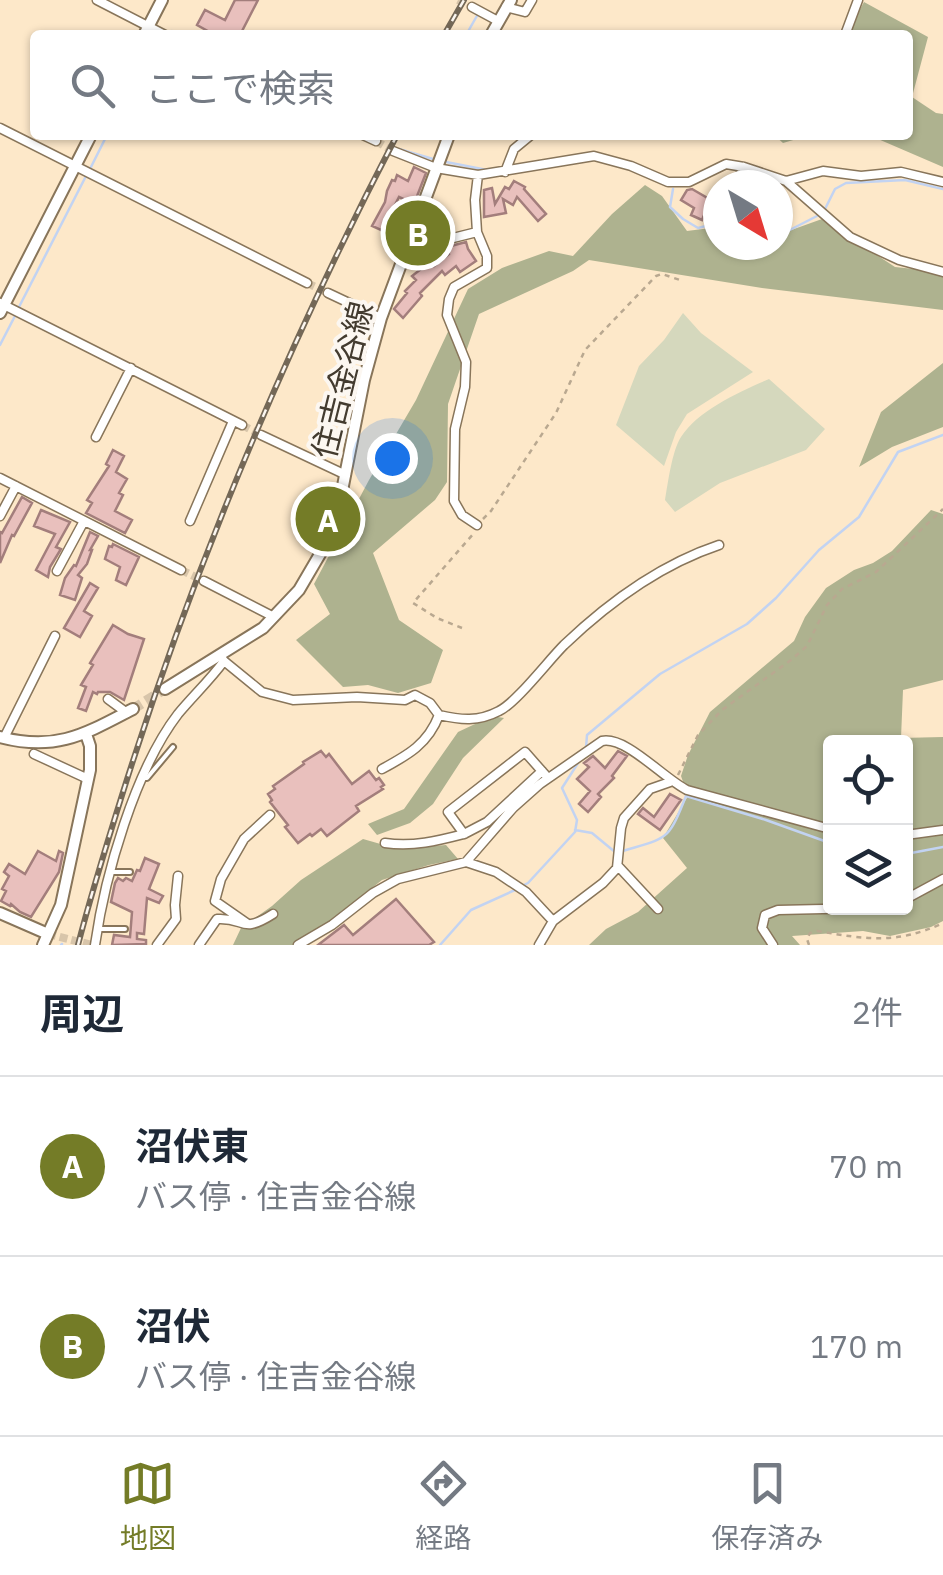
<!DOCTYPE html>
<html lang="ja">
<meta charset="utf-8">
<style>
body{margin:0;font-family:"IBM Plex Sans","Noto Sans JP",sans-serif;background:#f2f2f3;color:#1f2937}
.controls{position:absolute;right:30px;bottom:30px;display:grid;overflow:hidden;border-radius:10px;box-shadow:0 2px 8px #0004}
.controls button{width:90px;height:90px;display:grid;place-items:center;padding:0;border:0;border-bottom:2px solid #e0e1e3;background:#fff;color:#1f2937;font:50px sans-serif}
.compass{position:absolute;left:703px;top:170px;width:90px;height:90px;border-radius:50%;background:#fff;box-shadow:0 2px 8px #0004;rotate:142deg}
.you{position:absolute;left:392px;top:458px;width:35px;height:35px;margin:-25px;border:8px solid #fff;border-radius:50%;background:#1a73e8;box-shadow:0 0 0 15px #1a73e833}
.badge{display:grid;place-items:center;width:65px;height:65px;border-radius:50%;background:#747c27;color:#fff;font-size:32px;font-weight:700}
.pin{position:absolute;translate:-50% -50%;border:5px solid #fff;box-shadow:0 2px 10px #0006}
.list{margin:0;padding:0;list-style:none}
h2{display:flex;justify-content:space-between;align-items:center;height:130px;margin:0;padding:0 40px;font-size:42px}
h2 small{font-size:32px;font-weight:400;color:#747a83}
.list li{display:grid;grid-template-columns:65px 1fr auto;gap:30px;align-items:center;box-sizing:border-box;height:180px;padding:0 40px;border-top:2px solid #e0e1e3}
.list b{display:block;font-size:38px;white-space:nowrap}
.list p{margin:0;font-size:32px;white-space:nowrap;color:#747a83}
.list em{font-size:32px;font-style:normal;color:#747a83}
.icon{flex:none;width:55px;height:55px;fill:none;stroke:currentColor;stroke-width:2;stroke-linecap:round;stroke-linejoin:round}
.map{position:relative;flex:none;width:943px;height:945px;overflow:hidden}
.search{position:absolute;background:#fff;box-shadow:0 2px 8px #0004;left:30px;right:30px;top:30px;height:110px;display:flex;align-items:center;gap:25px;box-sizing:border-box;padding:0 35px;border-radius:10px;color:#747a83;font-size:38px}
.sheet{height:490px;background:#fff}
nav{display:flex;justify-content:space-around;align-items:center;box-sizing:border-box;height:140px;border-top:2px solid #e0e1e3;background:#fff;font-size:28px;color:#747a83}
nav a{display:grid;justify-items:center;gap:5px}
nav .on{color:#747c27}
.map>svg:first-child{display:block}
.green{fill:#d5d8bd}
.forest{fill:#aeb28f;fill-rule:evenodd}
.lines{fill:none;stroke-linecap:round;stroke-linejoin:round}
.stream{stroke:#c2d3f2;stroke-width:2.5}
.building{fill:#e9c0bd;stroke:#a37e7c;stroke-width:2.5}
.street-tunnel{stroke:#d8c5aa;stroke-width:8;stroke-dasharray:8 4;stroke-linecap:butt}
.secondary-tunnel{stroke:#d8c5aa;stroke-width:10;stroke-dasharray:10 5;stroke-linecap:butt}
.lane-casing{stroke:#88755a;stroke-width:8}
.street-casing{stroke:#88755a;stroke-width:11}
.secondary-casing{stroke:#88755a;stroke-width:14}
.path{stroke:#b9a890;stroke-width:2.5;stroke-dasharray:5 5;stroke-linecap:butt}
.lane{stroke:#fff;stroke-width:4}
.street{stroke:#fff;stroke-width:8}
.secondary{stroke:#fff;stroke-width:10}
.rail-casing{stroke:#746857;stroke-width:6}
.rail{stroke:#fcf7f1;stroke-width:2.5;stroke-dasharray:8;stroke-linecap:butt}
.labels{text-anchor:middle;stroke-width:8;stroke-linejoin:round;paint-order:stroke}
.street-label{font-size:32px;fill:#433b2f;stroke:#fcf7f1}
</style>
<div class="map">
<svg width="943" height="945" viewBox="0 0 943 945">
<rect width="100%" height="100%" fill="#fde8c9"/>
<path class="green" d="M683,313L701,333L753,372L687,414L676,432L664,466L616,425L639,366L664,340Z
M769,379L825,429L806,450L720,483L675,512L665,500C668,483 672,451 681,437C698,410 741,391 769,379Z"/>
<path class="forest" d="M864,2L928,37L912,97L936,113L943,114V167L878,139L848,140L807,136L783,143L774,135H908V35H846Z
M645,185L662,196L687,231L718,227V245H778V232L783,233L822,219L895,267L943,272V310L762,288L589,260L573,271L479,314L448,404L447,482L435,500L373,553L399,620L443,650L431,683L398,693L368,685L343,687L296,640L330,614L314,584L369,480L416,400L468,289L502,268L549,251L573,256L612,214Z
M943,363V427L892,447L859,467L881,412Z
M931,510L943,514V680L903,690L901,738L943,737V921L931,927L890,936L863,931L792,936L800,945H589L606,929L638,912L687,868L663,838L688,796L681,776L688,755L710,712L794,641L805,617L826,588L854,570L873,563L892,551ZM830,742H906V908H830Z
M492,716L504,718L463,758L433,804L410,823L377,835L368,824L404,809L458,732Z
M363,839L398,849L446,845L458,859L429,865L382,880L329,922L294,945H233L241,928L272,906L301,880Z"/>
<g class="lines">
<path class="stream" d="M172,31L179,35
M466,35L478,14
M376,135L379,137
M399,149L433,159
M441,161L487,170
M90,169L107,135
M673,189L670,207L683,219L698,228L718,223
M825,209L835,189L846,183L905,180L943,189
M778,236L819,215
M19,307L86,176
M0,345L16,314
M586,748L587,735L660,674L747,624L776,598L819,550L859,517L898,452L943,435
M575,830L592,833L615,852
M623,851C669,837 668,841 686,796L766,820L830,843
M906,854L943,847
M522,886L528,883L575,832L577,820L562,788L580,760
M61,945L62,944
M440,945L471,910L515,890"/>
</g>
<path class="building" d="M235,0H258L240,35H215L197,25L205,10L225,20Z
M414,167L426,173L414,204L399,197L392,211L407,218L399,238L372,226L385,202L387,191L392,180L395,181L397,175L408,181Z
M514,181L525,187L524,189L546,214L538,221L517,197L513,205L503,199L506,213L484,217V190L492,188L495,204L505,187L509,189Z
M692,189L716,203L712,210L707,208L702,220L691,215L694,208L681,200L687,190Z
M466,242L468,249L476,261L460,272L456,266L445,275L442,271L420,293L422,296L403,318L394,309L407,293L405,291L416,280L412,276L430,262L434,266L449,254L447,247Z
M113,450L124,456L116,472L127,479L119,493L123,495L115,511L132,520L125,533L86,513L92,503L87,500L109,466L106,464Z
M22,497L32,503L14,536L12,535L0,563V532L2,533Z
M41,510L70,522L56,547L61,549L50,567L48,577L36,570L55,534L34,526Z
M90,532L98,536L90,550H92L87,564L78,575L82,578L75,600L60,595L65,578L74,565L76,566Z
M113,544L139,557L126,585L116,580L120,567L105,559L109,546L112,547Z
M90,583L98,588L84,611L92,616L80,637L64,628Z
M113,625L128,634L144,639L124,700L110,692H98L97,694L93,692L86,711L78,708L86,687L81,685L93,665L90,663Z
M321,751L326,757L329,754L352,784L369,771L376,780L379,778L384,785L381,787L383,789L356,806L359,811L327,836L321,829L312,836L310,834L298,843L285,827L288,825L270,802L272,800L268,794L275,789L273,786L304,764L303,762Z
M618,751L627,756L612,776L614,778L598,794L601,797L588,812L579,804L590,791L577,779L589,767L584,763L593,756L605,768Z
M670,794L681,800L660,830L638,814L643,808L654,817Z
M38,851L56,861L59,851L63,853L59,872L31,917L20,912L11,904L10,906L1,901L6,891L2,889L9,876L4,872L9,864L25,874Z
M145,858L159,864L149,889L163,896L159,903L147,898L144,934L137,933V939L146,940V944L112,945L114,935L130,937L132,912L111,902L115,883L118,878L123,881L126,878L132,881L137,870L140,871Z
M396,899L434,942L429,945H318L344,925L353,935Z"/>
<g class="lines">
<path class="street-tunnel" d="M458,0L472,7
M376,141L393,151
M307,283L328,293
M242,425L261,435
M181,570L204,581
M48,934L92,945"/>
<path class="secondary-tunnel" d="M133,709L165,689"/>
<defs>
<path id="lane" d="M143,778H147L173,747
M111,872H130
M100,929H125"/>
<path id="street" d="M97,0L165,35
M472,7L498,21
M506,7L525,12L532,0
M845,35L858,0
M0,128L307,283
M363,135L376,141
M393,151L436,168L478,175L594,156L631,166L668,182H689L726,164L744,167L786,181L823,171L861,176L901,172L943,182
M505,172L514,149L531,135
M786,181L850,237L899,260L943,272
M735,185L744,167
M477,232L475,200L478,175
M408,243L428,248L441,241L477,232L487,256V268L454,287L449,299L447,315L466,362L465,387L455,429L454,501L462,515L477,525
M328,293L381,318
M0,303L242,425
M261,435L346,475
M96,437L131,368
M0,478L181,570
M0,516L16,486
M190,521L233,421
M57,571L84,521
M204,581L274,617
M224,661L262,692L293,700L357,697L405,700L415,695L430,703L439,715C428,744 408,755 382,769
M108,699L127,713
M439,715C461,720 478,722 499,711C516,703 548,661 564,645C609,602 659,565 719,545
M4,738L55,636
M34,754L88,779
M542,771L487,822L464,834L448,812L525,752L548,778
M906,835L943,830
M385,843C413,847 437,841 464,834
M466,862L513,808L540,784L602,741C626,736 663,778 687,790L830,829
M618,866L658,909
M906,899L943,879
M248,924L215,901L221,879L244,839L270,815
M95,945C105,875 135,770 178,714C193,696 210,680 224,661L220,656
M157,945L176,919L175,905L178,876
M199,945L217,919C246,917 240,935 273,914
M298,945L332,925L373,893L398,879L466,862L496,872L526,892L553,921
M539,945L553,921L603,883L617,868L621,828L624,818L650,789L670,782
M773,945L762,928L765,915L778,910L867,908"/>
<path id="secondary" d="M144,35L162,0
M491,35L511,0
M0,313L91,135
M165,689L263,628L299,590L323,549L337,516L364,380L381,318L449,135
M0,737C56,752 85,734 133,709
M0,913L48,934
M43,945L61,905L90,770V746L86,734"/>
</defs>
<use href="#lane" class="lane-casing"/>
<use href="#street" class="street-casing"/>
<use href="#secondary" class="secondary-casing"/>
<path class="path" d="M483,519L491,511L556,413L585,350L656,276L662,274L683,281
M462,628L437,618L413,603L474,533
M678,775L698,735L722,710L791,660L807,646L827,605L842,589L876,572L943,509
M809,945L807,939L810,933L817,931C866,939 896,945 943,923"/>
<use href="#lane" class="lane"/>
<use href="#street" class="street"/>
<use href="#secondary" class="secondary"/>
<defs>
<path id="rail" d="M444,35L464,0
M78,945C91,894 107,843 123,792C194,566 287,346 397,135"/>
</defs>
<use href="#rail" class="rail-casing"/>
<use href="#rail" class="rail"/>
</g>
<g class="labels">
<g class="street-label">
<text transform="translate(343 380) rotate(-76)" y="11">住吉金谷線</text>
</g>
</g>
</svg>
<div class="controls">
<button><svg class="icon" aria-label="locate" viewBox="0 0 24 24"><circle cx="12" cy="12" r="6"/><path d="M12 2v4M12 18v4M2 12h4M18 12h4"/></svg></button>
<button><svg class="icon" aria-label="layers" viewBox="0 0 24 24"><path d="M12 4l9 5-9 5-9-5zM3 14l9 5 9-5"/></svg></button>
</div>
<svg class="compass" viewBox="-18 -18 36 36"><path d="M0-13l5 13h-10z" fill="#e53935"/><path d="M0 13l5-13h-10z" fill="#747a83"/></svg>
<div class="you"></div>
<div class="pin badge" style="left:328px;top:519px">A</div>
<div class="pin badge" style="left:418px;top:233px">B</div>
<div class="search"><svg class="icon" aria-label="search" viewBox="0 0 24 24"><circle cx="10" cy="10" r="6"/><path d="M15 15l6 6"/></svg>ここで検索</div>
</div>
<section class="sheet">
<h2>周辺<small>2件</small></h2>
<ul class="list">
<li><span class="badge">A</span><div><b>沼伏東</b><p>バス停 · 住吉金谷線</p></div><em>70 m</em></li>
<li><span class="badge">B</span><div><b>沼伏</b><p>バス停 · 住吉金谷線</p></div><em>170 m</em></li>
</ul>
</section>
<nav>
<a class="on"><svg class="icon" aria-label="map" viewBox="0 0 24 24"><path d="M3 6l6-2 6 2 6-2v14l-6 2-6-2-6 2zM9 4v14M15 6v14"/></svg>地図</a>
<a><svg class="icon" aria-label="directions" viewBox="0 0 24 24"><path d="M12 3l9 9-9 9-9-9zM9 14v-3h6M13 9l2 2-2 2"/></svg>経路</a>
<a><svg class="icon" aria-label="saved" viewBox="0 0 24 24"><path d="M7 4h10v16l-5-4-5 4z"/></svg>保存済み</a>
</nav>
